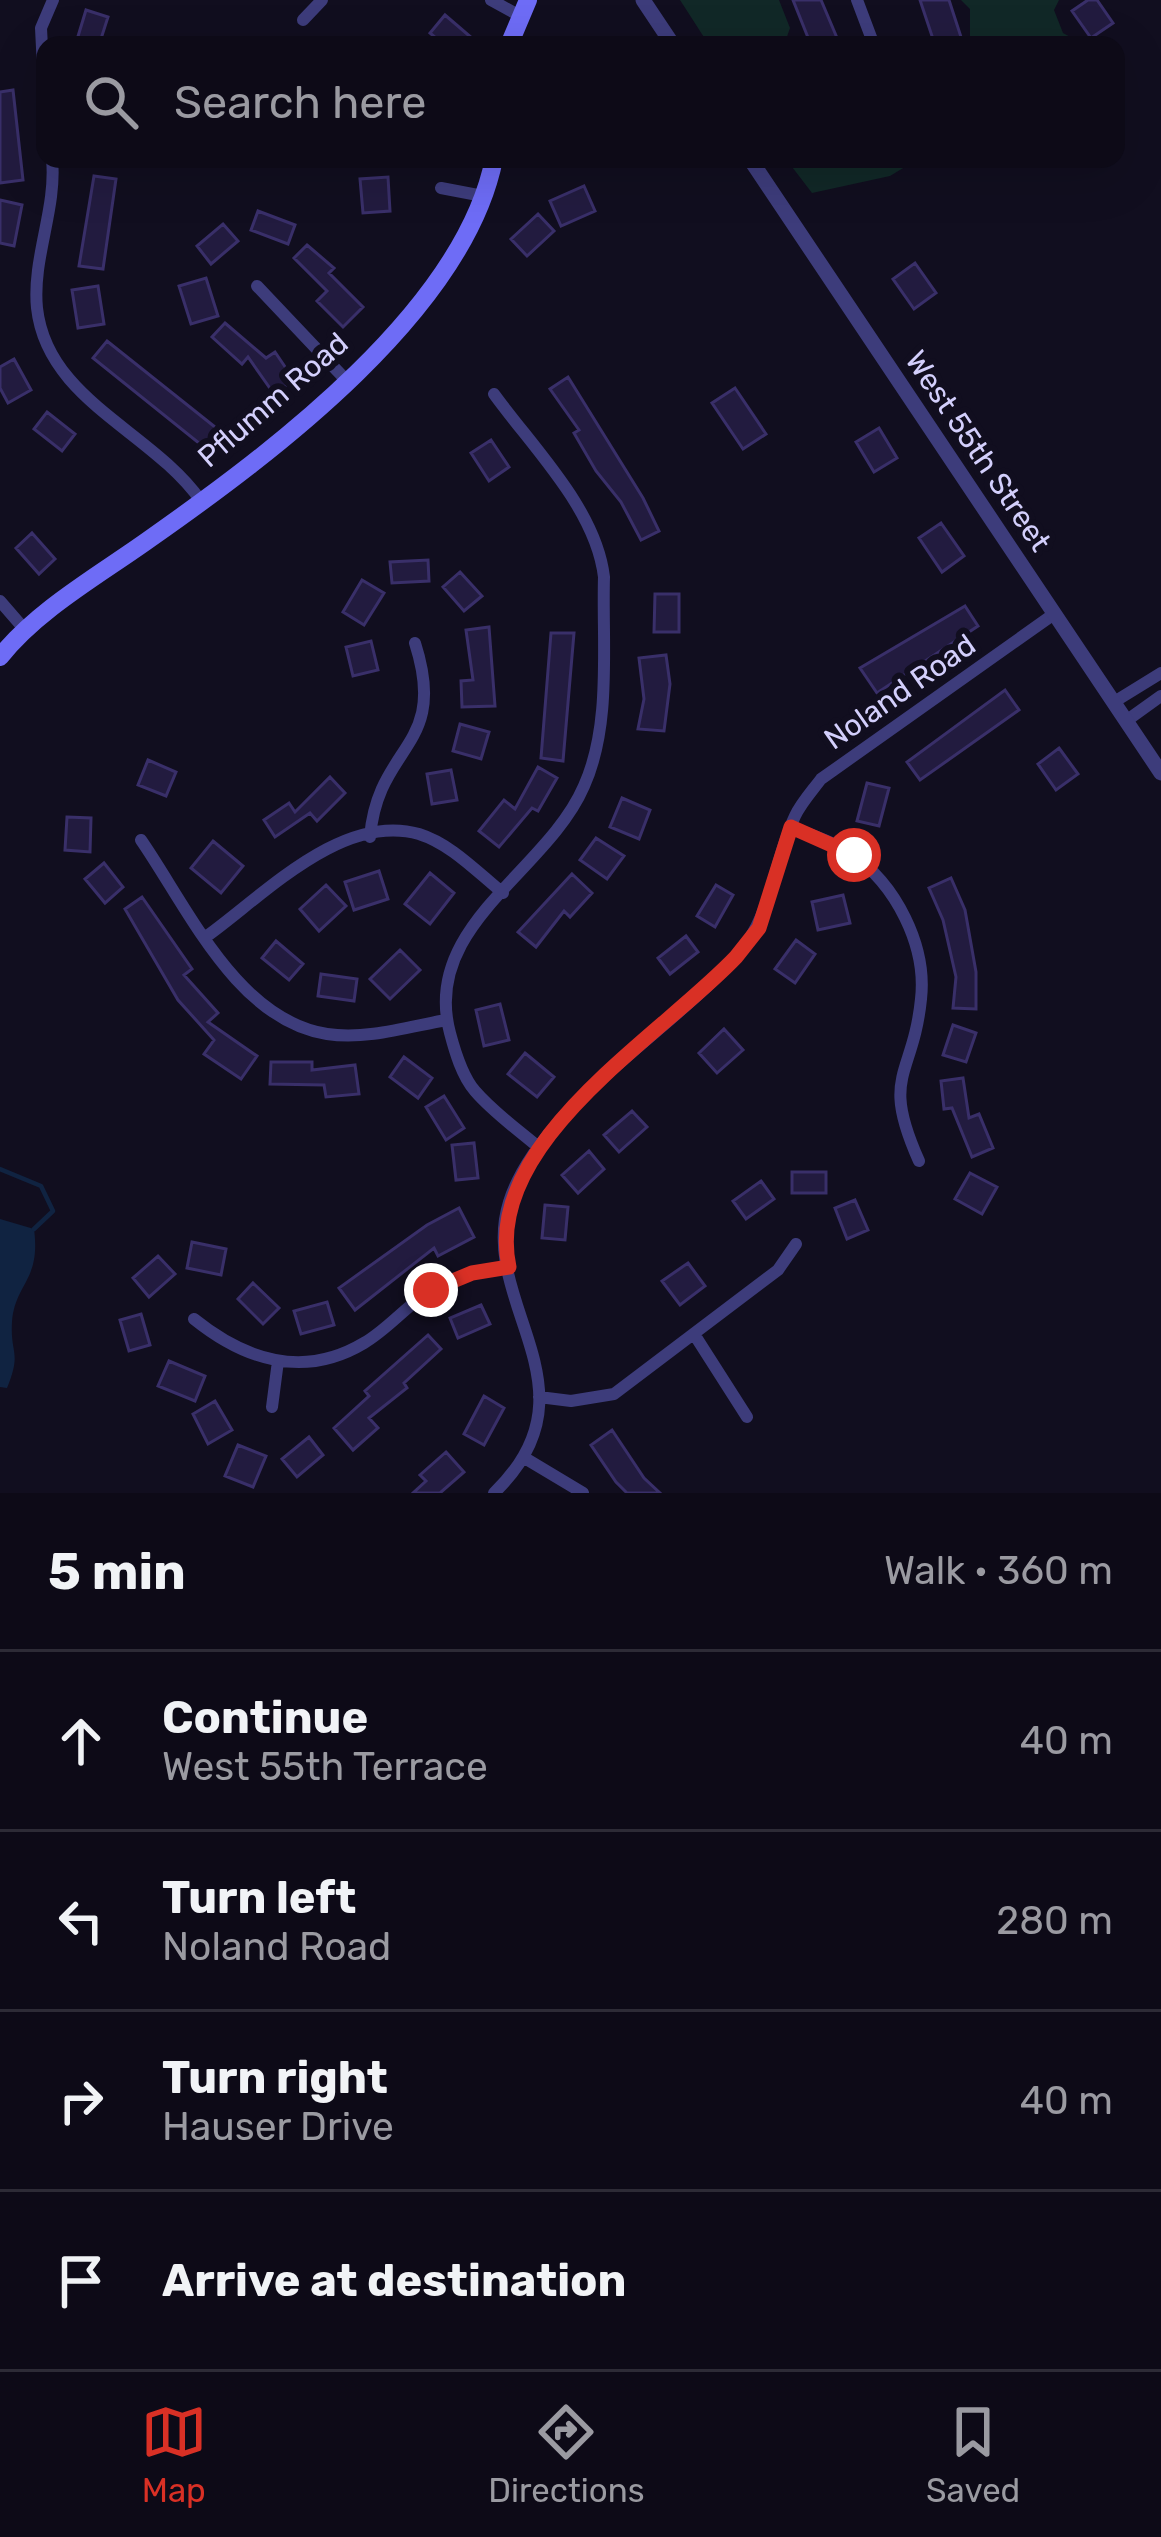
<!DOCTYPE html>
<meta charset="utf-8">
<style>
body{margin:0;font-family:Rubik,sans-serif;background:#161320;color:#f1f3f6}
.stop{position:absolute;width:36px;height:36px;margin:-27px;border:9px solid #d93025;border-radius:50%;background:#fff}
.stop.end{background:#d93025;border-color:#fff;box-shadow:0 3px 12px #0008}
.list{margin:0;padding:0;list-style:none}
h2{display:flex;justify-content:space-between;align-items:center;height:156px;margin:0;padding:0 48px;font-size:51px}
h2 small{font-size:39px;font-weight:400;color:#9a9aa1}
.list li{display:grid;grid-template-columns:78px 1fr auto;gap:36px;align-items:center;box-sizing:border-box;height:180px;padding:0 48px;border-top:3px solid #2d2b36}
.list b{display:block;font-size:45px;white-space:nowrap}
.list p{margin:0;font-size:39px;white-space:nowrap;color:#9a9aa1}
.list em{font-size:39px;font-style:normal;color:#9a9aa1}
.icon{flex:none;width:66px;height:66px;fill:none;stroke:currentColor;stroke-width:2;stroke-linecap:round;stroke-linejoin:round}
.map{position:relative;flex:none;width:1161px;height:1493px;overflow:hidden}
.search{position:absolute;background:#0d0a17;box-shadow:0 12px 48px #0002;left:36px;right:36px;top:36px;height:132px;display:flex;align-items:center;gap:30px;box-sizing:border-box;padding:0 42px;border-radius:24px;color:#9a9aa1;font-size:45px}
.sheet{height:876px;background:#0d0a17}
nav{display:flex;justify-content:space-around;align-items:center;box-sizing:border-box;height:168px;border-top:3px solid #2d2b36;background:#0d0a17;font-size:33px;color:#9a9aa1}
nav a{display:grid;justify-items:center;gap:6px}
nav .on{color:#d93025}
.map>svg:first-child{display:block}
.green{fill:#112827}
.water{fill:#102341}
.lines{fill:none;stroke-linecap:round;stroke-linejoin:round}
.stream{stroke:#102341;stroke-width:4.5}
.building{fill:#221b3f;stroke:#392f69;stroke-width:3}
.minor{stroke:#3d3c7b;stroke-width:12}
.tertiary{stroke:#3d3c7b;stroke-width:15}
.secondary{stroke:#6e6cf6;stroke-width:18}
.route{stroke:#d93025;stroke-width:15}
.labels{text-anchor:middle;stroke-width:12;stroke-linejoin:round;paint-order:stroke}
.street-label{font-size:30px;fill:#d3cffc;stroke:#110e1f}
</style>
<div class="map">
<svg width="1161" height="1493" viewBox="0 0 1161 1493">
<rect width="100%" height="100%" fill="#110e1f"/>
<path class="green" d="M680,0H779L790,28L784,45H709Z
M961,0H1059L1054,10L1063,33L1085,45H970V9Z
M786,159H918L890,176L812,193Z"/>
<path class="water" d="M0,1219L34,1229C41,1281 15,1283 12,1322C10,1355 22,1351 7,1388L0,1387Z"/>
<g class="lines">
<path class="stream" d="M0,1169L41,1186L53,1211L34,1229"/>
</g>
<path class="building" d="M793,0H821L840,45H811Z
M920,0H949L962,40L935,45Z
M1088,0H1097L1113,23L1091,38L1072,11Z
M86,10L108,17L99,45L76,43Z
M445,15L473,39L468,45H444L430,33Z
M13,90L23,180L0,183V92Z
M94,176L116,179L103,269L79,266Z
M388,177L390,211L363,213L360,179Z
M584,186L595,211L561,226L550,201Z
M0,200L22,205L14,246L0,243Z
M258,211L295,225L288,244L251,230Z
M538,214L554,231L527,256L511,239Z
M223,224L238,241L211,264L197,246Z
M307,245L334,268L329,273L363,307L343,327L317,301L327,291L294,258Z
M915,263L936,293L914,309L893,279Z
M206,278L218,316L191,324L179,286Z
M98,286L104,324L78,328L72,290Z
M225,323L266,358L275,352L294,380L274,394L248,357L242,364L212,337Z
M107,341L220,431L205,448L93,358Z
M14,359L31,390L8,403L0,388V367Z
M568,377L643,498L659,531L641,540L621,502L596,471L574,433L579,430L550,389Z
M735,388L766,434L743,449L712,403Z
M47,412L75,434L62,451L34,429Z
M879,428L897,458L874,472L856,442Z
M491,440L509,467L489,481L471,453Z
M941,523L964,556L942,572L919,538Z
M32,533L55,559L39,574L16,548Z
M428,560L429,581L392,583L390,562Z
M460,572L482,596L464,611L443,587Z
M362,580L384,593L364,625L343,612Z
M655,594H679V632H654Z
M965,606L978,626L877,693L860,668Z
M489,627L495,706L462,707L461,681L473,680L466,630Z
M551,633H574L563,761L541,758Z
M371,641L378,670L353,676L346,647Z
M666,655L670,684L664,731L638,729L644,699L639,658Z
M1005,690L1019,710L920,780L907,762Z
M460,724L489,732L481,759L453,751Z
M1059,748L1078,774L1056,790L1038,764Z
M148,760L176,772L166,796L138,785Z
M538,767L557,778L538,811L532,808L499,847L479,831L504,800L515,809Z
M451,770L457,800L432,804L427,774Z
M330,777L345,793L317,821L310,813L275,837L264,820L289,803L295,812Z
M867,783L889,788L879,826L857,821Z
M622,798L650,810L639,839L610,827Z
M67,817L91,818L90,852L65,850Z
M596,838L624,856L607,879L580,860Z
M213,841L243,866L221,893L191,868Z
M104,863L123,887L105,903L85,879Z
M379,871L388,899L354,910L345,882Z
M430,873L454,893L430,924L405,904Z
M572,874L592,893L570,917L564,911L536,947L518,932Z
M951,878L965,910L976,972V1009L953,1008L956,977L943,920L929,888Z
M326,885L346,906L319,931L300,909Z
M716,885L733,895L715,927L697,916Z
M843,895L850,923L818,930L812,902Z
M142,897L192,969L184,975L218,1013L208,1022L257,1056L241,1079L204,1054L214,1040L178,1000L125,909Z
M686,936L698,952L670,974L658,958Z
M796,940L815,954L795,983L775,969Z
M276,941L303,964L289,980L262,958Z
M400,950L420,970L390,999L370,979Z
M321,974L357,979L354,1001L318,996Z
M500,1004L509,1040L484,1046L476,1010Z
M953,1025L976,1033L966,1062L943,1055Z
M724,1029L743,1050L717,1073L699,1053Z
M525,1053L554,1077L537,1097L508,1074Z
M404,1057L432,1078L418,1098L390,1077Z
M271,1062H312V1070L355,1065L359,1094L326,1097L324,1085L270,1084Z
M963,1078L969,1118L979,1114L993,1148L972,1157L952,1108L944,1109L941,1081Z
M444,1096L464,1128L446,1140L426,1107Z
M632,1111L647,1127L619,1152L604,1135Z
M474,1143L478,1178L456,1180L452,1145Z
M589,1151L604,1169L578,1193L562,1175Z
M792,1172H826V1193H792Z
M970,1173L997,1187L982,1214L955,1199Z
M761,1181L774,1199L746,1219L733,1201Z
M855,1200L868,1230L847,1239L835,1208Z
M545,1205L568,1207L565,1240L542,1238Z
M459,1208L474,1237L438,1256L434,1248L355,1310L339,1288L427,1225Z
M192,1242L226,1249L221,1275L187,1268Z
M158,1256L175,1274L149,1297L133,1278Z
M688,1263L705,1286L680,1305L662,1281Z
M253,1283L279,1308L263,1324L238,1299Z
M327,1302L334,1325L301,1334L294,1311Z
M481,1305L490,1324L458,1338L450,1318Z
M141,1314L150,1345L129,1351L120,1320Z
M428,1335L441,1349L404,1383L407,1388L369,1418L378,1428L353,1450L334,1428L369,1396L365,1391Z
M169,1361L205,1376L195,1401L158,1386Z
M484,1396L504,1408L484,1445L464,1434Z
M215,1401L232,1430L208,1444L193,1414Z
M612,1430L644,1478L660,1493H627L616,1482L591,1445Z
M309,1437L323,1455L297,1477L282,1459Z
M238,1445L266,1456L253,1487L225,1476Z
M446,1452L464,1472L440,1493H413L426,1481L420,1475Z"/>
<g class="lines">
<path class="minor" d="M491,0L520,16
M857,0L874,45
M303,20L322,0
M45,108L41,28L53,0
M52,159C57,209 32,258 37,308C47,400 152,431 201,501
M441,188L483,196
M257,286L346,380
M494,394C533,448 596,509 604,577C602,643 612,724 584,786C547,872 421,926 450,1033C455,1052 462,1076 475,1091C493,1112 517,1129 537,1146
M0,601L26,631
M1114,702L1161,673
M1126,721L1161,696
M791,827C811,835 834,842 851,854C896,884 927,946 921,999C913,1078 880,1074 919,1161
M370,837C378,743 449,749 415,643
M141,840C188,908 237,1020 327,1034C366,1040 408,1027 446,1020
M207,936C263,896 342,812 419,834C451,844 477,872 503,893
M194,1319C245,1360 304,1379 364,1343C388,1329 406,1306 430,1291C454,1275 482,1272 509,1267
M694,1334L747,1417
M539,1397L571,1401L614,1394L778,1270L796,1244
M272,1407L278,1361
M523,1457L583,1493
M494,1493C603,1388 477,1304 509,1202C538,1109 671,1031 736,957C773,915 772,865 795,816C801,803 812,791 821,779L1054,614"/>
<path class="tertiary" d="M643,0L673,45
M750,159L1161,773"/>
<path class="secondary" d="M509,45L528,0
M0,657C38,609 101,574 151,538C272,453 464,310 494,159"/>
</g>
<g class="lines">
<path class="route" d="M431,1290L472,1273L509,1267C482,1143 659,1038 736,957L759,928L791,827L854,855"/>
</g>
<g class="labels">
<g class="street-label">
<text transform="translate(273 400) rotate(-41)" y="10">Pflumm Road</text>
<text transform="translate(978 451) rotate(56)" y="10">West 55th Street</text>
<text transform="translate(900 692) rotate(-35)" y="10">Noland Road</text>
</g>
</g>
</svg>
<div class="stop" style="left:854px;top:855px"></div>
<div class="stop end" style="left:431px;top:1290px"></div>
<div class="search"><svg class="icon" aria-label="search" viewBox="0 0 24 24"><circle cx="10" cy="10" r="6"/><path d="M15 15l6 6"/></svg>Search here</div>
</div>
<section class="sheet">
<h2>5 min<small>Walk · 360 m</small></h2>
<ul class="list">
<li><svg class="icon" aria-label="ahead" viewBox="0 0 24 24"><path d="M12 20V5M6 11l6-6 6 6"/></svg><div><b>Continue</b><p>West 55th Terrace</p></div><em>40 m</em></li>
<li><svg class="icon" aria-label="left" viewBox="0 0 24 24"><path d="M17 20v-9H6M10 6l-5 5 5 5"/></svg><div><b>Turn left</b><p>Noland Road</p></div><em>280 m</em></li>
<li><svg class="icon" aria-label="right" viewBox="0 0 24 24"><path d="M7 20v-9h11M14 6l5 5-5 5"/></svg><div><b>Turn right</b><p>Hauser Drive</p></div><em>40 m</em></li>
<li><svg class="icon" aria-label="arrive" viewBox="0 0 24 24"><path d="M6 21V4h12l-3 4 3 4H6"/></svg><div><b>Arrive at destination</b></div></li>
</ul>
</section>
<nav>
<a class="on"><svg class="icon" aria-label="map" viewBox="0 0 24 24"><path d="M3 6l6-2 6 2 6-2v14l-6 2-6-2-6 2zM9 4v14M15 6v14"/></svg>Map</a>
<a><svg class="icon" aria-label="directions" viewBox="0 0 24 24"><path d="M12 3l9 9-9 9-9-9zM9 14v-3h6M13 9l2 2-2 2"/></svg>Directions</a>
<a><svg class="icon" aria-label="saved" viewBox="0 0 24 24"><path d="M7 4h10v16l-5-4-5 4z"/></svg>Saved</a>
</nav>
